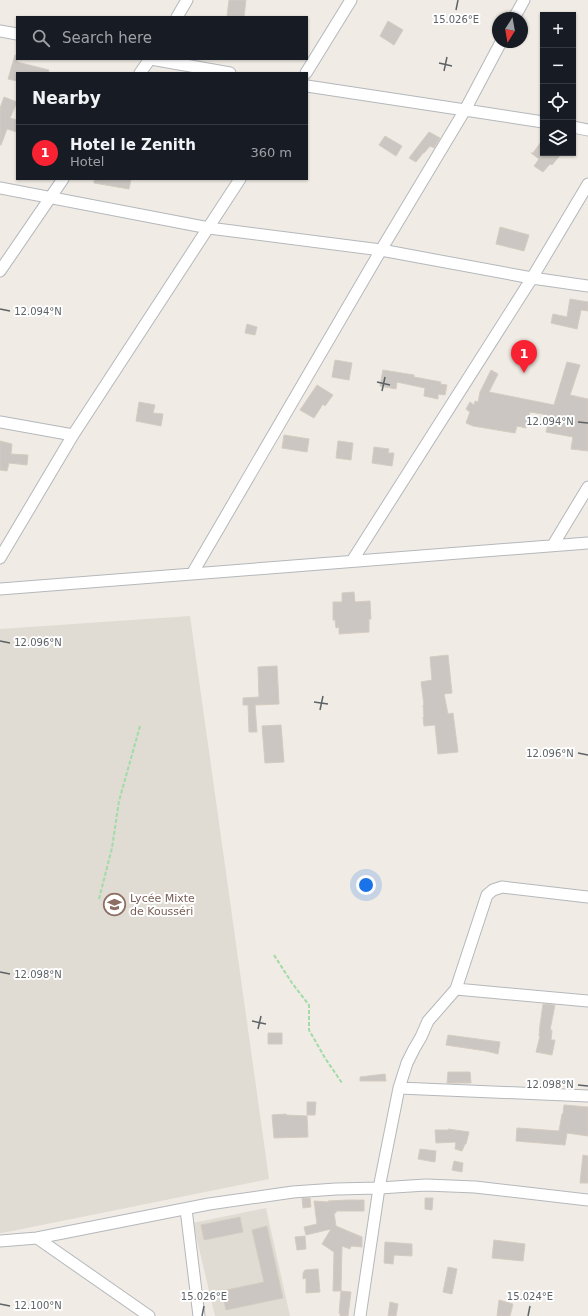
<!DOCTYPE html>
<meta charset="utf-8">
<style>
body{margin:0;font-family:"DejaVu Sans",sans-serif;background:#242831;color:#f1f3f6}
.controls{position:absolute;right:12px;top:12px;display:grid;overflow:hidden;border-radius:0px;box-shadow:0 1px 3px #0004}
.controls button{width:36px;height:36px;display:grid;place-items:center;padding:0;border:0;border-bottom:1px solid #363941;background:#171b24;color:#f1f3f6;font:20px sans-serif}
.compass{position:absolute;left:492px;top:12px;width:36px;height:36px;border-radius:50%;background:#171b24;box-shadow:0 1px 3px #0004;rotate:191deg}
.you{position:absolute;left:366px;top:885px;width:14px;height:14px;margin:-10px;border:3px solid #fff;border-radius:50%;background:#1a73e8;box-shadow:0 0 0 6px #1a73e833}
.badge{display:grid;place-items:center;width:26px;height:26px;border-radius:50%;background:#f82232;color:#fff;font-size:13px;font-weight:700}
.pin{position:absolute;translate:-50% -33px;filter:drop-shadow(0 1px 2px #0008)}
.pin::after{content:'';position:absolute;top:21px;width:14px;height:12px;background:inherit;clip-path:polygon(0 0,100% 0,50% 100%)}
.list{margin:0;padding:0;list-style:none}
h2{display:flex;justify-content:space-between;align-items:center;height:52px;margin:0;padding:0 16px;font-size:17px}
h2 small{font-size:13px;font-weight:400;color:#9ea1a6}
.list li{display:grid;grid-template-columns:26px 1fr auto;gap:12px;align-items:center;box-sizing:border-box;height:56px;padding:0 16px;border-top:1px solid #363941}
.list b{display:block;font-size:15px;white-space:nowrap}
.list p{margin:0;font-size:13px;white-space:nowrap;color:#9ea1a6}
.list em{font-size:13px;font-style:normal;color:#9ea1a6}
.icon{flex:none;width:22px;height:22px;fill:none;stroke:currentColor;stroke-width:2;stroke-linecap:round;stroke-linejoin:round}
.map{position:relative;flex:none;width:588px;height:1316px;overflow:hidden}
.search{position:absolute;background:#171b24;box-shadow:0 1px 3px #0004;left:16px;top:16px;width:292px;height:44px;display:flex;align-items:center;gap:10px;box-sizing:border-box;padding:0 14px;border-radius:0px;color:#9ea1a6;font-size:15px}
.panel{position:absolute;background:#171b24;box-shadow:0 1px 3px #0004;left:16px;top:72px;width:292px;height:108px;border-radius:0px}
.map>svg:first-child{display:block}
.education{fill:#e0dbd3}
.building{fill:#cbc6c1;stroke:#d5ccc1}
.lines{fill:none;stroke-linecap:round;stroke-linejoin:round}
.minor-casing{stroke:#b4b8bc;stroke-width:13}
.path{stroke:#a0dca6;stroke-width:2;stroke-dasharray:4 2;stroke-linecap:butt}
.minor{stroke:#fff;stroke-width:11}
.ticks{fill:none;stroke:#5c6266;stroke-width:1.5}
.labels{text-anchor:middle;stroke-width:4;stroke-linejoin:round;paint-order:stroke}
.education-label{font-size:11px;fill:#785e54;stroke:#fff;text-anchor:start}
.ticks-label{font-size:10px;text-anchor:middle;fill:#5c6266;stroke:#fff;stroke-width:4;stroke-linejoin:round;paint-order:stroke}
</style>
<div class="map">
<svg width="588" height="1316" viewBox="0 0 588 1316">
<rect width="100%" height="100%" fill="#f0ebe4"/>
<path class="education" d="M190,616L269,1179L7,1232L0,1233V629Z
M266,1208L290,1316H215L193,1223Z"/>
<path class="building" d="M229,0H246L244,17L227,16Z
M388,21L403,30L394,45L380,36Z
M15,55H17V62L49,70L48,73H17V81L8,79Z
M4,97L17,102L10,118L17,120V132L7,129L1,145H0V108Z
M429,132L440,138L434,148L430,146L424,153H423L416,162L409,158Z
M385,136L402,146L396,156L379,145Z
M543,139V153H562L552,165L550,164L543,172L534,166L539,159L531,153H533Z
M94,179H131L129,189L94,183Z
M500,227L529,235L524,251L496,244Z
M570,299L588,302V311L581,310L577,329L551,323L553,314L567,317Z
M247,324L257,327L255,335L245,333Z
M335,360L352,363L349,380L332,377Z
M567,362L580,365L570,395L588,399V451L571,449L573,437L546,432L550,416L548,415L530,412L526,428L517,426L515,433L473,426L466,423L470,412L466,409L470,402L474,405L475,401L478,402L480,392L491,370L498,374L489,392L554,405Z
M383,370L414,375V377L441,382L440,384L447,385L445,395L438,394V399L424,396L425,388L397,382L396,389L380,386Z
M317,385L333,395L325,406L323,404L314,418L300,410Z
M139,402L155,405L153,413L163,414L161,426L136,421Z
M284,435L309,439L307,452L282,448Z
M0,441L12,444L11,454L28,455L27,465L9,463L7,471L0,470Z
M338,441L353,443L351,460L336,458Z
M374,447L389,449L388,453H394L392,466L372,463Z
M354,592L355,602L370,601L371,619H369V632L339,634V627L336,628L335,620H333V602H342V593Z
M448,655L452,693L444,694L448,714L453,713L458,752L438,754L435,725L424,726L423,717H424L423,705H424L421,682L432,680L430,657Z
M277,666L279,704L255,705L257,732H249L248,705H243V698L259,697L258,667Z
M281,725L284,762L265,763L262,726Z
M543,1004L555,1005L550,1030H552L551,1040H555L552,1055L536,1052L540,1036H539L540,1025Z
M268,1033H282V1044H268Z
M448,1035L500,1042L498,1054L486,1051L446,1045Z
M448,1072H470L471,1083H447Z
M385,1074L386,1081H360V1077Z
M307,1102H316L315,1115H307Z
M564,1105L588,1107V1136L567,1133L565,1145L516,1141L517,1128L559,1131L562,1114H563Z
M286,1114V1115L307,1116L308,1137L274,1138L272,1115Z
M448,1129L469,1132L466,1144H465L462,1151L455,1149L456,1142L436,1143L435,1130H448Z
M420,1149L436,1151L435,1162L418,1159Z
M583,1155L588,1156V1183H580Z
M454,1161L463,1163L462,1172L452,1170Z
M302,1198H310L311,1207L303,1208Z
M425,1198H433L432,1210L425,1209Z
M348,1200H364V1211H336V1213H334L336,1226L362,1237V1247L351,1246L350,1249L342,1246L341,1291H333L334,1252L322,1244L331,1229L306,1235L304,1227L317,1224L314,1201L329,1202L328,1201Z
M240,1217L243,1232L204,1240L201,1225Z
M267,1226L283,1298L226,1310L222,1291L264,1282L252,1230Z
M305,1236L306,1249L297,1250L295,1237Z
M494,1240L525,1244L523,1261L492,1258Z
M385,1242L412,1244V1256L394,1255L393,1264L384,1263Z
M448,1267L457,1269L452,1294L443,1292Z
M318,1269L320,1292L306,1293V1278L303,1279V1273L305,1270Z
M341,1291L351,1292L348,1316H340V1313H339Z
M499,1300L513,1304L510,1316H497Z
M390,1302L398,1304L396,1316H388Z"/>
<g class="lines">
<defs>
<path id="minor" d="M177,17L187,0
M514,18L524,0
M0,31L17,34
M151,59L230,73
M140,73L150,59
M306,73L351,0
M307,86L465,110L543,122
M573,127L588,130
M0,188L209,228L381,250L532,278L588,286
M0,271L63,179
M0,422L73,435
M553,545L588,487
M0,558L73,435L240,179
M352,561L532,278L588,184
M192,574L381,250L465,110L501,42
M0,589L588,543
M456,989L588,1001
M399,1088L588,1096
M186,1209L199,1316
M37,1238L149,1316
M0,1241L37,1238L209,1204L293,1192L336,1189L379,1188L426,1185L475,1187L588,1200
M360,1316L379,1188L399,1088L407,1063L414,1049L421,1037L428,1021L456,989L487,895L493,890L502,887L588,897"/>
</defs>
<use href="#minor" class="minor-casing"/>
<path class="path" d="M99,899L112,848L119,801L140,726
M274,955L292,983L309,1005V1030L325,1058L342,1083"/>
<use href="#minor" class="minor"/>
</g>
<path class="ticks" d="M456,10L458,0M439,63L452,66M444,71L447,57M0,309L10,311M377,382L390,385M382,391L385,377M578,422L588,423M0,641L10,643M314,702L328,704M320,710L323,696M578,753L588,755M0,972L10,974M252,1021L266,1024M258,1029L261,1016M578,1085L588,1086M0,1304L10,1306M202,1316L204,1306M528,1316L530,1306"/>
<defs>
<symbol id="school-ring" viewBox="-11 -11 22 22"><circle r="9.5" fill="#fff" stroke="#8d6e63" stroke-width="1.5"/><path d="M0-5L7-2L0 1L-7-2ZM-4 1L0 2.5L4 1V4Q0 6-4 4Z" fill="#8d6e63"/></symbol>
</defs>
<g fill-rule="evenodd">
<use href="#school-ring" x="102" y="892" width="25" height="25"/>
</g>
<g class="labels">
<g class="education-label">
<text x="130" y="902">Lycée Mixte<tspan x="130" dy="13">de Kousséri</tspan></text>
</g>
</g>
<g class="ticks-label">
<text x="456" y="23">15.026°E</text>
<text x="38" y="315">12.094°N</text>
<text x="550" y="425">12.094°N</text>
<text x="38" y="646">12.096°N</text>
<text x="550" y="757">12.096°N</text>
<text x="38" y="978">12.098°N</text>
<text x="550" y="1088">12.098°N</text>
<text x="204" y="1300">15.026°E</text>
<text x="530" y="1300">15.024°E</text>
<text x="38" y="1309">12.100°N</text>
</g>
</svg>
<div class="controls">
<button>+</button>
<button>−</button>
<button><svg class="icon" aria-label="locate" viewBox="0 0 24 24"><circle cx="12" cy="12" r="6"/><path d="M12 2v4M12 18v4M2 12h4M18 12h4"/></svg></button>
<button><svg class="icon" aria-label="layers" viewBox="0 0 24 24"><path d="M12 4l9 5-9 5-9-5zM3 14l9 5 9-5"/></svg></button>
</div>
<svg class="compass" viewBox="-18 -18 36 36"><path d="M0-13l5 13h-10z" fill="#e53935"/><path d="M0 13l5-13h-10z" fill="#9ea1a6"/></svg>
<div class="you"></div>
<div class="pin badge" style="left:524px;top:373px">1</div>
<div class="search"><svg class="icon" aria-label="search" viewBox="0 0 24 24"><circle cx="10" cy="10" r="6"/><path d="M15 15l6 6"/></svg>Search here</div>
<section class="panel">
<h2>Nearby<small></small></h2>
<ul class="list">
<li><span class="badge">1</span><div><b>Hotel le Zenith</b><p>Hotel</p></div><em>360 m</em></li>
</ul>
</section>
</div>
